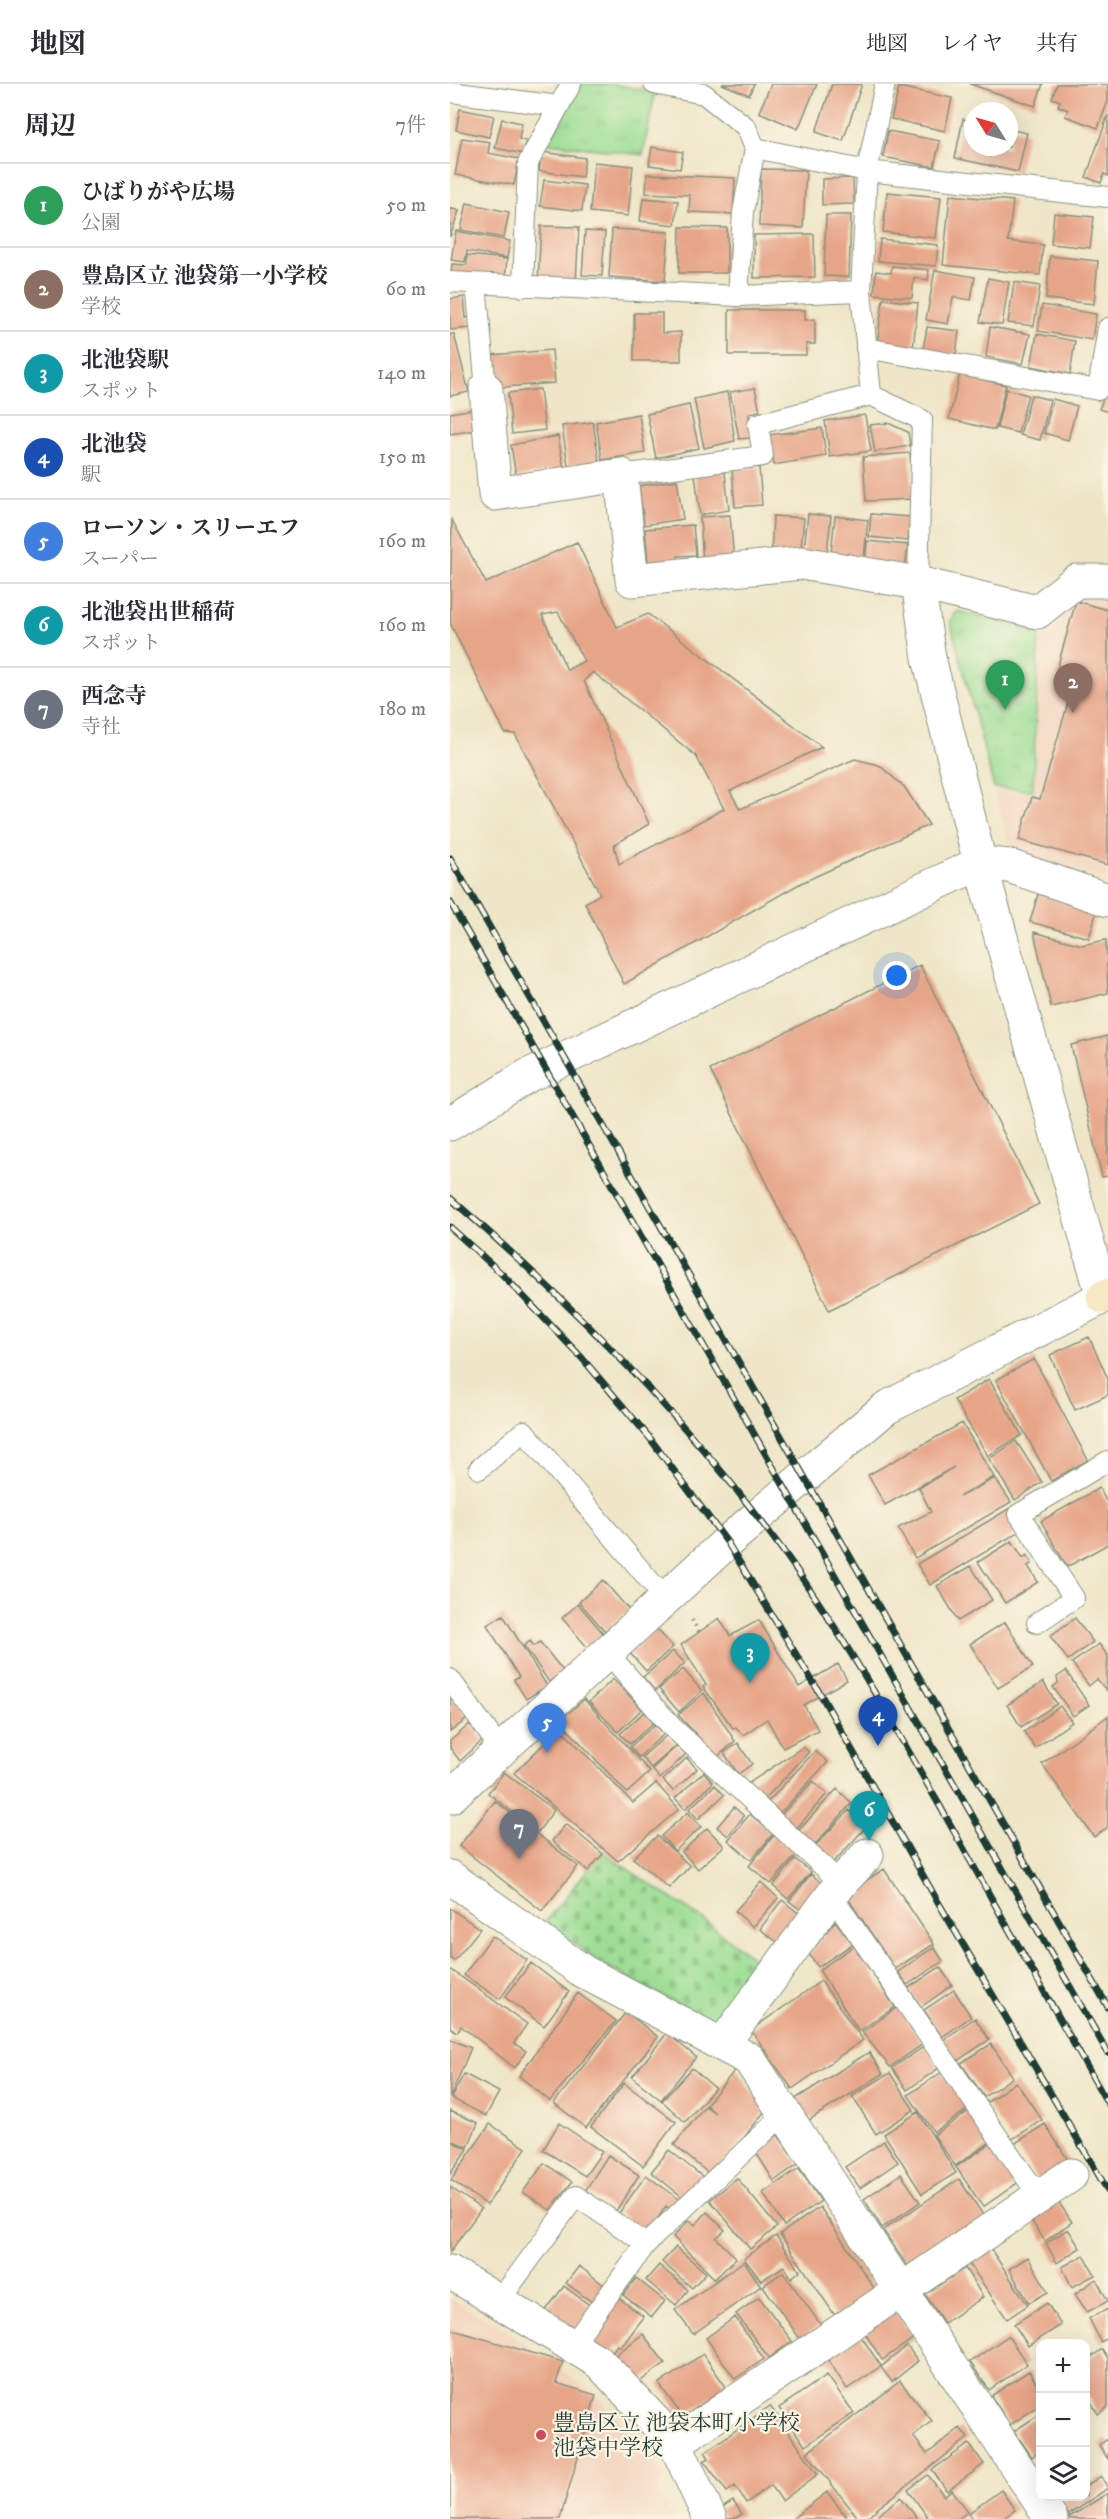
<!DOCTYPE html>
<html lang="ja">
<meta charset="utf-8">
<style>
body{margin:0;font-family:"IM FELL DW Pica","Noto Serif JP",serif;background:#f7f7f7;color:#2b2b33}
.controls{position:absolute;right:18px;bottom:18px;display:grid;overflow:hidden;border-radius:12px;box-shadow:0 6px 24px #0002}
.controls button{width:54px;height:54px;display:grid;place-items:center;padding:0;border:0;border-bottom:2px solid #e1e1e2;background:#fff;color:#2b2b33;font:30px sans-serif}
.compass{position:absolute;left:514px;top:18px;width:54px;height:54px;border-radius:50%;background:#fff;box-shadow:0 6px 24px #0002;rotate:307deg}
.you{position:absolute;left:447px;top:892px;width:21px;height:21px;margin:-15px;border:4px solid #fff;border-radius:50%;background:#1a73e8;box-shadow:0 0 0 9px #1a73e833}
.badge{display:grid;place-items:center;width:39px;height:39px;border-radius:50%;background:#d1495b;color:#fff;font-size:20px;font-weight:700}
.pin{position:absolute;translate:-50% -50px;filter:drop-shadow(0 2px 3px #0008)}
.pin::after{content:'';position:absolute;top:32px;width:21px;height:18px;background:inherit;clip-path:polygon(0 0,100% 0,50% 100%)}
.list{margin:0;padding:0;list-style:none}
h2{display:flex;justify-content:space-between;align-items:center;height:78px;margin:0;padding:0 24px;font-size:26px}
h2 small{font-size:20px;font-weight:400;color:#7c7c81}
.list li{display:grid;grid-template-columns:39px 1fr auto;gap:18px;align-items:center;box-sizing:border-box;height:84px;padding:0 24px;border-top:2px solid #e1e1e2}
.list b{display:block;font-size:22px;white-space:nowrap}
.list p{margin:0;font-size:20px;white-space:nowrap;color:#7c7c81}
.list em{font-size:20px;font-style:normal;color:#7c7c81}
.icon{flex:none;width:33px;height:33px;fill:none;stroke:currentColor;stroke-width:2;stroke-linecap:round;stroke-linejoin:round}
.map{position:relative;flex:none;width:658px;height:2435px;overflow:hidden}
header{display:flex;align-items:center;gap:36px;box-sizing:border-box;height:84px;padding:0 30px;background:#fff;border-bottom:2px solid #e1e1e2}
header strong{font-size:28px}
nav{display:flex;gap:33px;margin-inline-start:auto;font-size:21px}
main{display:flex}
aside{flex:1;background:#fff}
.map>svg:first-child{display:block}
.built{fill:#f3d4be}
.cemetery{fill:url(#cemetery-stones);stroke:#5e8e64;stroke-width:1.5}
.park{fill:url(#park-tufts);stroke:#5e8e64;stroke-width:1.5}
.building{fill:#e7a588;fill-rule:evenodd}
.lines{fill:none;stroke-linecap:round;stroke-linejoin:round}
.lane-casing{stroke:#87927e;stroke-width:22}
.street-casing{stroke:#87927e;stroke-width:35}
.secondary-casing{stroke:#87927e;stroke-width:35}
.path{stroke:#87927e;stroke-width:4;stroke-dasharray:1.5 4.5;stroke-linecap:butt}
.lane{stroke:#fff;stroke-width:20}
.street{stroke:#fff;stroke-width:33}
.secondary{stroke:#f7e8c3;stroke-width:33}
.rail-casing{stroke:#1f3d34;stroke-width:7}
.rail{stroke:#fcf5e5;stroke-width:4.5;stroke-dasharray:14;stroke-linecap:butt}
.poi-dot{fill:#d1495b;stroke:#fcf5e5;stroke-width:2}
.labels{text-anchor:middle;stroke-width:4.5;stroke-linejoin:round;paint-order:stroke}
.poi-label{font-size:22px;fill:#1f3d34;stroke:#fcf5e5;text-anchor:start}
</style>
<header>
<strong>地図</strong>
<nav><a>地図</a><a>レイヤ</a><a>共有</a></nav>
</header>
<main>
<aside>
<h2>周辺<small>7件</small></h2>
<ul class="list">
<li><span class="badge" style="background:#2e9e5b">1</span><div><b>ひばりがや広場</b><p>公園</p></div><em>50 m</em></li>
<li><span class="badge" style="background:#8d6e63">2</span><div><b>豊島区立 池袋第一小学校</b><p>学校</p></div><em>60 m</em></li>
<li><span class="badge" style="background:#0f9aa8">3</span><div><b>北池袋駅</b><p>スポット</p></div><em>140 m</em></li>
<li><span class="badge" style="background:#1a4fb4">4</span><div><b>北池袋</b><p>駅</p></div><em>150 m</em></li>
<li><span class="badge" style="background:#3f7fe0">5</span><div><b>ローソン・スリーエフ</b><p>スーパー</p></div><em>160 m</em></li>
<li><span class="badge" style="background:#0f9aa8">6</span><div><b>北池袋出世稲荷</b><p>スポット</p></div><em>160 m</em></li>
<li><span class="badge" style="background:#6b7280">7</span><div><b>西念寺</b><p>寺社</p></div><em>180 m</em></li>
</ul>
</aside>
<div class="map">
<svg width="658" height="2435" viewBox="0 0 658 2435">
<defs>
<pattern id="cemetery-stones" width="16" height="16" patternUnits="userSpaceOnUse" patternTransform="scale(1.5)"><rect width="16" height="16" fill="#9dde94"/><path d="M2 7V4a2 2 0 0 1 4 0v3zM10 15v-3a2 2 0 0 1 4 0v3z" fill="#87bf80"/></pattern>
<pattern id="park-tufts" width="24" height="20" patternUnits="userSpaceOnUse" patternTransform="scale(1.5)"><rect width="24" height="20" fill="#9dde94"/><path d="M3 7l-1-3M5 7V3M7 7l1-3M15 17l-1-3M17 17v-4M19 17l1-3" fill="none" stroke="#87bf80"/></pattern>
</defs>
<rect width="100%" height="100%" fill="#fcf5e5"/>
<filter id="ink" filterUnits="userSpaceOnUse"><feTurbulence type="fractalNoise" baseFrequency=".0167" numOctaves="2"/><feDisplacementMap in="SourceGraphic" scale="12" xChannelSelector="R" yChannelSelector="G"/><feConvolveMatrix kernelMatrix="1 2 1 2 8 2 1 2 1" color-interpolation-filters="sRGB"/></filter>
<filter id="wash" filterUnits="userSpaceOnUse"><feTurbulence type="fractalNoise" baseFrequency=".008" numOctaves="4" result="noise"/><feDisplacementMap in="SourceGraphic" scale="24" xChannelSelector="R" yChannelSelector="G"/><feGaussianBlur stdDeviation="1.35" result="paint"/><feColorMatrix in="noise" values="0 0 0 0 0 0 0 0 0 0 0 0 0 0 0 0 0 1.4 0 .05"/><feComposite in="paint" operator="in"/></filter>
<g filter="url(#wash)">
<rect width="100%" height="100%" fill="#efe6c8"/>
<path class="built" d="M624,514H658V796L562,769L545,708H585L591,550Z
M0,2214L53,2244L146,2311L216,2391L205,2408L225,2435H0Z"/>
<path class="cemetery" d="M152,1768L254,1836L312,1881L264,1940L151,1879L95,1838Z"/>
<path class="park" d="M130,0H163L205,8L193,71L99,59Z
M508,527L589,548L583,706L544,704L500,536Z"/>
<g id="blocks">
<path class="building" d="M272,0H304L299,11Z
M321,0H367L348,45L309,28Z
M382,0H412L393,57L366,48Z
M520,0H593L585,22Z
M607,0H658V17L648,44L615,32L618,26L608,22L610,17L602,14Z
M449,3L502,14L495,47L441,35Z
M10,25L44,32L39,53L6,46Z
M658,31V92L654,90L651,99L636,93Z
M52,35L72,39L69,55L76,57L74,70L45,64Z
M513,35L523,38V63H559V45L577,49L568,88L505,74Z
M438,47L490,57L484,83L433,73Z
M12,54L40,58L38,69L69,75L64,101L5,91Z
M202,63L233,68L230,85L199,81Z
M92,68L135,74L132,93L89,87Z
M144,78L183,82L178,132L140,128Z
M311,85L356,86L353,144L309,142Z
M197,90L285,94L283,130L239,128L240,111L196,109Z
M403,94L404,120L372,121V95Z
M94,96L135,101L132,127L90,122Z
M437,108L491,113L486,154L433,148Z
M500,111L563,117L558,157L593,161L590,191L493,181Z
M193,114L228,117L225,141L190,137Z
M17,119L59,128L54,154L11,146Z
M0,124L9,127L0,153Z
M604,129L644,133L640,164L601,160Z
M376,131H401L399,193L374,192Z
M91,142L129,143L126,199L88,197Z
M230,143L277,144V189H229Z
M162,145L219,148L215,197L159,193Z
M6,147L60,157L57,174L17,167L15,178L1,176Z
M135,147L155,148L152,192L132,191Z
M364,150L365,193L304,194V151Z
M430,155L488,161L486,182L428,177Z
M17,171L57,175L55,195L1,190L2,180L17,181Z
M600,172L648,177L644,220L596,215Z
M442,182L479,186L478,196L464,194L462,214L424,210L426,187L441,189Z
M485,186L525,193L521,216L503,213L498,240L476,236Z
M538,194L559,198L552,241L530,238Z
M564,198L590,202L584,242L558,239Z
M14,213L16,234L20,233L21,244L0,246V215Z
M433,215L468,219L463,265L427,260Z
M592,221L646,230L642,256L588,247Z
M279,226H355V236L365,235V260H356V271H279Z
M184,229H212V249L231,248V277H184Z
M477,243L509,247L506,271L473,266Z
M540,243L580,250L573,280L536,273Z
M0,250H4L19,308L0,312Z
M587,250L625,257L620,290L581,282Z
M102,266L105,299L43,304L41,271Z
M510,290L556,301L545,346L499,335Z
M658,302V328L649,325Z
M305,304L310,327L299,329L300,354L289,355L280,308Z
M90,305L95,346L62,350L58,309Z
M556,305L578,311L568,349L547,344Z
M277,308L285,357L254,364L244,315Z
M581,311L600,316L590,356L570,351Z
M603,315L627,322L618,356L594,349Z
M239,321L249,364L206,374L197,330Z
M23,325L27,346L0,350V329Z
M189,330L195,369L152,376L146,338Z
M415,331L421,367L380,373L375,337Z
M143,338L150,384L119,388L112,342Z
M438,339L458,348L460,362L425,368L420,341Z
M372,344L376,372L324,381L319,351Z
M108,352L114,385L66,393L61,361Z
M460,369L463,415L416,417L413,373Z
M309,383L312,421L285,423L282,386Z
M275,388L279,426L250,431L245,390Z
M227,396L233,435L194,441L189,402Z
M358,430L381,432L376,477L353,475Z
M421,430L460,433L458,457L419,453Z
M280,431L284,477L253,480L250,433Z
M323,432L354,434L350,474L321,473Z
M385,432L418,436L413,482L380,479Z
M2,436L36,499L127,458L167,543L198,530L372,663L280,707L290,725L405,675L429,681L455,704L479,741L351,799L174,900L135,819L150,810L65,650L55,649L0,539ZM108,528L134,577L117,586L92,531ZM143,588L246,672L274,725L169,780L164,761L199,740L134,597Z
M243,441L246,471L228,472L229,485L199,488L195,445Z
M417,457L458,461L455,483L415,482Z
M626,517L658,526V781L569,756L582,713L590,715L624,598L605,592Z
M588,810L647,826L639,854L580,838Z
M584,848L632,861L656,856L658,909L601,923Z
M470,881L589,1120L379,1226L260,986Z
M658,952V1092L652,1093L621,961Z
M639,1253L658,1295V1311L625,1326L600,1271Z
M584,1275L638,1376L601,1397L546,1296Z
M539,1295L572,1351L538,1372L504,1316Z
M512,1339L544,1393L509,1413L545,1394L561,1418L465,1474L448,1444L481,1428L469,1404L504,1383L435,1421L418,1391Z
M566,1357L592,1398L565,1416L539,1375Z
M649,1404L658,1420V1460L617,1483L591,1437Z
M560,1424L572,1446L480,1501L467,1480Z
M562,1457L573,1474L577,1471L582,1479L578,1482L588,1498L555,1519L528,1478Z
M521,1482L542,1516L508,1537L487,1502Z
M153,1496L179,1526L155,1547L129,1518Z
M128,1520L154,1550L138,1564L112,1534Z
M53,1531L97,1602L76,1615L64,1596L69,1593L37,1541Z
M269,1534L280,1552L309,1536L349,1603L388,1580L397,1596L354,1621L368,1646L333,1664L317,1635L293,1651L286,1643L283,1644L253,1603L256,1601L231,1561Z
M625,1534L643,1558L618,1576L600,1552Z
M555,1538L583,1583L548,1604L520,1560Z
M207,1545L223,1563L196,1587L180,1569Z
M80,1557L84,1562L90,1558L113,1587L99,1598L74,1562Z
M649,1560L658,1572L656,1606L647,1595L639,1602L622,1579Z
M223,1567L235,1579L205,1607L193,1593Z
M233,1585L252,1607L229,1628L209,1605Z
M616,1587L639,1621L623,1632L603,1603L608,1599L607,1593Z
M163,1595L192,1625L168,1648L139,1618Z
M593,1598L607,1620L571,1643L557,1621Z
M254,1609L285,1657L267,1673L228,1631Z
M0,1611L18,1634L0,1648Z
M134,1615L200,1688L177,1709L110,1637Z
M610,1622L622,1638L585,1664L574,1648Z
M194,1628L204,1638L180,1660L170,1650Z
M658,1632V1743L644,1753L592,1680Z
M20,1640L33,1656L10,1677L0,1664V1657Z
M205,1640L214,1650L189,1673L180,1663Z
M110,1644L183,1719L206,1699L229,1725L168,1777L64,1689Z
M217,1651L227,1661L201,1684L192,1673Z
M288,1659L302,1680L288,1690L274,1669Z
M228,1661L236,1670L210,1695L202,1685Z
M353,1663L359,1668L313,1717L296,1701Z
M365,1667L378,1678L327,1732L315,1721Z
M237,1674L247,1685L223,1707L213,1696Z
M54,1688L104,1726L88,1748L38,1709Z
M254,1688L263,1699L235,1725L225,1714Z
M363,1697L377,1710L345,1746L330,1732Z
M265,1701L274,1711L248,1735L239,1725Z
M387,1705L402,1719L363,1763L347,1748Z
M45,1717L128,1782L92,1827L9,1762Z
M284,1723L294,1732L278,1752L267,1743Z
M399,1726L417,1742L383,1779L365,1762Z
M238,1728L251,1743L225,1767L211,1752Z
M300,1730L323,1750L301,1776L278,1756Z
M116,1740L153,1770L138,1787L102,1757Z
M257,1744L274,1762L248,1785L232,1768Z
M324,1751L347,1770L321,1800L299,1782Z
M207,1752L240,1782L219,1804L183,1774Z
M345,1775L361,1788L338,1815L323,1802Z
M434,1785L484,1860L445,1885L395,1810Z
M361,1790L376,1803L355,1829L339,1817Z
M311,1798L328,1814L303,1843L285,1827Z
M332,1816L352,1832L331,1861L310,1845Z
M0,1824L30,1845L4,1877L0,1874Z
M385,1837L403,1860L368,1883L359,1870Z
M42,1852L77,1876L50,1915L14,1891Z
M404,1862L445,1923L409,1947L369,1886Z
M484,1863L493,1877L457,1901L448,1888Z
M81,1879L119,1908L94,1942L55,1913Z
M490,1883L502,1901L471,1923L458,1904Z
M0,1885L77,1940L64,1959L76,1967L65,1984L11,1942L7,1948L0,1943Z
M371,1897L413,1956L342,2005L301,1946Z
M504,1906L521,1933L492,1953L474,1926Z
M128,1909L166,1937L100,2017L69,1992Z
M448,1923L473,1960L440,1983L412,1948Z
M176,1928L208,1953L136,2044L104,2019Z
M525,1934L539,1956L507,1977L493,1956Z
M217,1949L246,1973L211,2016L182,1993Z
M0,1955L21,1964L0,2014Z
M541,1960L563,1993L534,2013L511,1979Z
M475,1962L489,1984L457,2006L442,1984Z
M419,1968L433,1990L356,2038L342,2017Z
M242,1984L265,2004L235,2038L212,2017Z
M286,1985L315,2027L263,2093L224,2061L255,2022L265,2029L256,2021Z
M492,1988L517,2026L484,2048L458,2011Z
M440,1989L464,2026L426,2050L402,2012Z
M14,1990L49,2008L36,2032L1,2014Z
M566,1998L592,2036L561,2056L536,2019Z
M174,1999L226,2038L193,2082L141,2043Z
M0,2027L28,2039L18,2063L0,2056Z
M519,2027L540,2058L505,2082L484,2051Z
M468,2028L506,2089L472,2110L434,2050Z
M109,2039L152,2068L135,2092L93,2066Z
M40,2040L76,2064L37,2121L1,2096Z
M595,2040L620,2079L590,2099L564,2060Z
M328,2051L348,2080L324,2097L305,2067Z
M0,2057L18,2065L0,2090Z
M434,2057L448,2078L410,2104L395,2083Z
M543,2058L570,2097L533,2123L506,2083Z
M219,2066L253,2093L235,2115L201,2088Z
M158,2071L189,2091L166,2127L135,2107Z
M94,2079L122,2098L100,2126L73,2108Z
M349,2084L371,2117L334,2142L313,2109Z
M451,2090L470,2118L432,2144L414,2115Z
M196,2091L229,2115L221,2126L216,2122L197,2150L169,2129Z
M287,2094L327,2143L300,2165L260,2116Z
M509,2095L536,2135L460,2186L433,2146Z
M0,2103L31,2125L0,2168Z
M606,2114L622,2138L595,2157L579,2133Z
M370,2123L426,2207L386,2233L330,2150Z
M257,2128L275,2146L266,2154L286,2174L265,2195L223,2153L239,2136L245,2141Z
M618,2145L630,2164L607,2179L596,2159Z
M326,2152L350,2187L341,2194L334,2182L311,2197L294,2174Z
M538,2161L578,2221L557,2235L516,2175Z
M226,2163L256,2189L242,2204L212,2178Z
M634,2171L645,2191L622,2203L612,2183Z
M578,2173L598,2208L579,2219L559,2185Z
M294,2177L311,2202L243,2250L225,2226Z
M209,2181L238,2206L226,2221L196,2196Z
M129,2182L159,2205L146,2221L116,2199Z
M515,2184L533,2213L494,2239L475,2210Z
M333,2188L371,2241L350,2255L313,2202Z
M186,2194L215,2217L202,2233L173,2211Z
M646,2195L658,2217L637,2228L625,2210Z
M114,2202L143,2224L122,2252L93,2230Z
M165,2211L194,2233L171,2263L167,2261L158,2274L133,2255Z
M309,2213L342,2257L319,2274L286,2230Z
M597,2219L611,2241L578,2262L564,2240Z
M444,2225L464,2254L432,2276L413,2246Z
M658,2225V2254L651,2258L639,2234Z
M285,2233L314,2275L285,2295L256,2254Z
M0,2245L113,2278L106,2299L146,2311L110,2435H0Z
M193,2250L215,2279L184,2302L163,2273Z
M410,2251L431,2282L397,2305L377,2274Z
M558,2252L577,2280L539,2306L520,2278Z
M457,2262L468,2277L442,2298L431,2283Z
M652,2265L658,2274V2323L648,2330L636,2310V2277Z
M253,2270L276,2303L233,2333L209,2300Z
M579,2287L590,2306V2321L560,2341L541,2312Z
M377,2291L404,2329L355,2362L329,2324Z
M450,2297L482,2337L463,2352L477,2370L510,2344L518,2354L414,2435H409L357,2369Z
M320,2322L368,2390L332,2417L321,2401L296,2419L285,2402L277,2408L254,2377L259,2374L255,2368Z
M590,2330V2367L582,2373L564,2347Z
M658,2355V2375L649,2361Z
M519,2360L534,2380L497,2407L482,2386Z
M478,2391L494,2412L502,2406L518,2427L508,2435H479L458,2406Z
M651,2392L658,2404L618,2431L609,2419L619,2412H636V2402Z
M551,2406L565,2426L552,2435H523L519,2429Z
M377,2408L398,2435H342Z
M658,2409V2435H619L618,2434Z
M451,2413L468,2435H423Z
M283,2417L292,2430L284,2435H275L269,2426Z"/>
</g>
</g>
<g filter="url(#ink)">
<use href="#blocks" fill-opacity="0" stroke="#87927e" stroke-width="1.5"/>
<g class="lines">
<defs>
<path id="lane" d="M204,0L254,10L296,43L305,64L293,128L288,212
M0,8L109,22
M305,64L417,87L658,113
M0,198L288,212L411,207
M26,200L36,305
M73,203L78,79L121,0
M416,264L648,306L658,244
M421,311L411,207L417,87L435,0
M171,391L313,372L308,340L421,311L472,336L468,499
M29,1385L74,1347L216,1516
M587,1539L624,1514L569,1430L658,1377
M158,1569L221,1642L391,1799
M0,1595L51,1666
M382,1812L588,2111
M49,2217L126,2112L196,2160
M122,2261L196,2160L334,2030"/>
<path id="street" d="M36,305L45,410L171,391L182,496L352,479L468,499L587,528L626,497H658
M0,1040L77,992L530,779L559,782L658,816
M0,1713L277,1458L436,1324L653,1213L530,779L479,574L468,499
M0,1793L134,1888L299,1975L601,2435
M272,1961L391,1799L417,1771
M0,2188L149,2278L225,2359L260,2435
M225,2359L621,2091"/>
<path id="secondary" d="M653,1213L658,1211"/>
</defs>
<use href="#lane" class="lane-casing"/>
<use href="#street" class="street-casing"/>
<use href="#secondary" class="secondary-casing"/>
<path class="path" d="M242,1536L249,1548"/>
<use href="#lane" class="lane"/>
<use href="#street" class="street"/>
<use href="#secondary" class="secondary"/>
<defs>
<path id="rail" d="M0,774L658,1923
M0,818L658,1969
M0,1114C111,1210 217,1315 307,1432C377,1522 434,1624 491,1724C546,1823 602,1922 658,2020
M0,1143L51,1189L132,1274L199,1353L277,1458L371,1611L484,1811L658,2107"/>
</defs>
<use href="#rail" class="rail-casing"/>
<use href="#rail" class="rail"/>
</g>
</g>
<circle class="poi-dot" cx="91" cy="2351" r="6"/>
<g class="labels">
<g class="poi-label">
<text x="103" y="2346">豊島区立 池袋本町小学校<tspan x="103" dy="25">池袋中学校</tspan></text>
</g>
</g>
</svg>
<div class="controls">
<button>+</button>
<button>−</button>
<button><svg class="icon" aria-label="layers" viewBox="0 0 24 24"><path d="M12 4l9 5-9 5-9-5zM3 14l9 5 9-5"/></svg></button>
</div>
<svg class="compass" viewBox="-18 -18 36 36"><path d="M0-13l5 13h-10z" fill="#e53935"/><path d="M0 13l5-13h-10z" fill="#7c7c81"/></svg>
<div class="you"></div>
<div class="pin badge" style="left:555px;top:626px;background:#2e9e5b">1</div>
<div class="pin badge" style="left:623px;top:629px;background:#8d6e63">2</div>
<div class="pin badge" style="left:300px;top:1599px;background:#0f9aa8">3</div>
<div class="pin badge" style="left:428px;top:1662px;background:#1a4fb4">4</div>
<div class="pin badge" style="left:97px;top:1669px;background:#3f7fe0">5</div>
<div class="pin badge" style="left:419px;top:1757px;background:#0f9aa8">6</div>
<div class="pin badge" style="left:69px;top:1775px;background:#6b7280">7</div>
</div>
</main>
